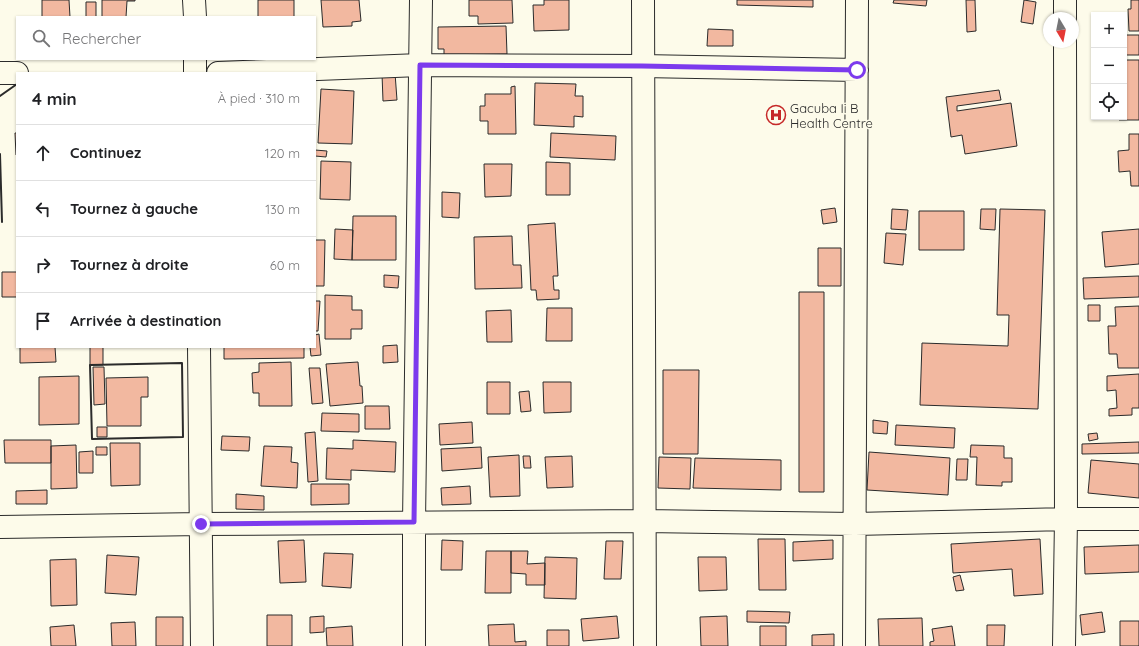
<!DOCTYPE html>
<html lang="fr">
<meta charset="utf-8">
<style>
body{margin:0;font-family:Quicksand,sans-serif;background:#f2f2f2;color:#202124}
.controls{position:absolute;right:12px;top:12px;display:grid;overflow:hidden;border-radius:0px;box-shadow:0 1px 3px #0004}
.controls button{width:36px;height:36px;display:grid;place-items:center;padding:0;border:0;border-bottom:1px solid #e0e0e0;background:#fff;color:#202124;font:20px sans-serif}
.compass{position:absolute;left:1043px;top:12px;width:36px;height:36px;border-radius:50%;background:#fff;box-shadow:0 1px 3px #0004;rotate:170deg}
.stop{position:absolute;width:12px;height:12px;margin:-9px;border:3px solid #7c3aed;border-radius:50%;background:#fff}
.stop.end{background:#7c3aed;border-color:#fff;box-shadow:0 1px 4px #0008}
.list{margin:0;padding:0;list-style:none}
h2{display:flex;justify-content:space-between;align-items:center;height:52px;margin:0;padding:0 16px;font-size:17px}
h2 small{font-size:13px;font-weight:400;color:#757577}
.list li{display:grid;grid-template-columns:26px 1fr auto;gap:12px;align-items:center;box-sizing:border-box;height:56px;padding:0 16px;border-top:1px solid #e0e0e0}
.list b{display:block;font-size:15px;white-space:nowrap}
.list em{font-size:13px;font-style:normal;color:#757577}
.icon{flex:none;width:22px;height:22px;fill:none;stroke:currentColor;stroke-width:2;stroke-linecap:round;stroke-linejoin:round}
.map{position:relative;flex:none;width:1139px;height:646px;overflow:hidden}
.search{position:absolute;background:#fff;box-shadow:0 1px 3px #0004;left:16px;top:16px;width:300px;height:44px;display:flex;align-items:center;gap:10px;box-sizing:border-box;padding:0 14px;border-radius:0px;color:#757577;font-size:15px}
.panel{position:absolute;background:#fff;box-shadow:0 1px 3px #0004;left:16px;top:72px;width:300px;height:276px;border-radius:0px}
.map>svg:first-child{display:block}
.building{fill:#f2b8a0;stroke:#2b2b2b}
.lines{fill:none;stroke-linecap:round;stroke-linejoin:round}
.minor-casing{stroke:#2b2b2b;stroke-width:24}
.minor{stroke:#fdfbea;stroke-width:22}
.wall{stroke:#2b2b2b;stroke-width:2}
.route{stroke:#7c3aed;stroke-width:5}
.labels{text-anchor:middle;stroke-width:3;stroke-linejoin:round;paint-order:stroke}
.poi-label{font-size:13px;fill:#2b2b2b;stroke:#fdfbea;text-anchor:start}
</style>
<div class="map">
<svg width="1139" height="646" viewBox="0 0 1139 646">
<rect width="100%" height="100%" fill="#fdfbea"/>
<path class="building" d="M42,0H69L70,17H42Z
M102,0H135V1H127L126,17H102Z
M258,0H294V17H258Z
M321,0H359L361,21L352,22V26L323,27Z
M469,0H512L513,23L478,24V16H469Z
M544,0H569V30L534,31L533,5H544Z
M737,0H813V7L737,5Z
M894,0H927L926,6L893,3Z
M966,0H975L976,31L967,32Z
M1024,0L1036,2L1033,24L1021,22Z
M1131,0H1139V31H1129L1128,9H1131Z
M86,2H96V17H86Z
M506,26L507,54L444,55V49H438V27Z
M708,29L733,30V46H707Z
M1124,35H1139V55H1124Z
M1124,60H1139V120H1119V117H1124Z
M395,73L397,100L383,101L382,74Z
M535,83L576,84L575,96H583V117L574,116V127L534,125Z
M515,86L516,134H488V121H480V106H485V94H511V87Z
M321,89L354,91L352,144L318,143Z
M999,90L1001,100L957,106V111L1011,103L1017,146L965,154L962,135L951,137L946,97Z
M15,133H17V155H16Z
M551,133L616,136L615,160L550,157Z
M1129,134H1139V186H1131L1130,171L1119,172L1118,151L1129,150Z
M315,150L327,151L326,157L315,156Z
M321,161L351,162L350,200L320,199Z
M546,162L570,163V195H546Z
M484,164H512L511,196L485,197Z
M442,192L460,193L459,218L442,217Z
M835,208L837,222L823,224L821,210Z
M892,209L908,210L906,230L891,229Z
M981,209H996L995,230L980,229Z
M1000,209L1045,210L1038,409L920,405L922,343L1008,346L1009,315H997Z
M919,211H964V250H919Z
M353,216H396V260H352Z
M555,223L558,276H553L554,290H559V299L537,300L536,290H531L528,225Z
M335,229L353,230L352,260L334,259Z
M1139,229V264L1105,267L1102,232Z
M886,233L906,234L903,265L884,263Z
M512,236L513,265H521L522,288L475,289L474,237Z
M315,240H325L324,286H315Z
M818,248H841V286H818Z
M2,272H17V297H2Z
M384,275L399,276L398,288L384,287Z
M1139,276V297L1084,299L1083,278Z
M799,292H824V492H799Z
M325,295L352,296V310H362V329H351V339H325Z
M315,301H320L318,331H315Z
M1088,305H1100V321H1088Z
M1139,306V368H1118L1117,354H1109L1108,326H1116L1115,307Z
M547,308H572V341H546Z
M511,310L512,342H487L486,311Z
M319,334L321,355L311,356L310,347H315V335Z
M397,345L398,362L383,363V346Z
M20,347H55L56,362L20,363Z
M90,347H103V365H90Z
M224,347H304V358L224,359Z
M291,362L292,406H259V393H253L252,373L259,372V363Z
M358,362L360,386H362L363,403L330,406L326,364Z
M93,367H104L105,404L94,405Z
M309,368H320L323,403L312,404Z
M663,370H699L698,454H663Z
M1139,374V408H1132V415L1109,416V409L1117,408L1116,390L1107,391V376Z
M79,376V424L39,425V377Z
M148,377V397H141V426H107L106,378Z
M487,382H510V414H487Z
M543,382H571V412L544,413Z
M529,391L531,411L521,412L519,392Z
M365,406H389L390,429H365Z
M322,413L359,414V432L321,431Z
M873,420L888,422L887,434L873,433Z
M472,422L473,443L440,445L439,424Z
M896,425L955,428L954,448L895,445Z
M97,427H107V437H97Z
M315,432L318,481L308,482L305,433Z
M1097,433L1098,439L1089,441L1088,434Z
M222,436L250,437L249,451L221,450Z
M4,440H51V463H5Z
M353,440L396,442L395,472L351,470V480L326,479L327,448L353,449Z
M1139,442V453L1082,454V444Z
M110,443H140V485L111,486Z
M76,445L77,488L51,489V446Z
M971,445L1004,446V458H1012V482H1002V486L976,485L977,457H970Z
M264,446L292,447L291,462L298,463L297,488L261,486Z
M96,447H107V455H96Z
M481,447L482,468L442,471L441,449Z
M93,451V473H79V452Z
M869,452L950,458L948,495L867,490Z
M519,455L520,496L490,497L488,457Z
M523,456H530L531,468H524Z
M572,456L573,487L547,488L545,457Z
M659,457L691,458L690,489L658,488Z
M695,458L781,460V490L693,488Z
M957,459H968L967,480H956Z
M1091,460L1139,464V498L1088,493Z
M311,484H349V504L311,505Z
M470,486L471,504L442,505L441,488Z
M47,490V504H16V491Z
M236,494L264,496V510L236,509Z
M758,539H785L786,590H759Z
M1040,539L1043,594L1014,596L1012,569L953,573L951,544Z
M304,540L306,582L280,583L278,541Z
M442,540L463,541L462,570H441Z
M833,540V559L793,561V542Z
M606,541H623L621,579H604Z
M1139,545V572L1085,574L1084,547Z
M486,551H511V593H485Z
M511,551H528L527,564L545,563V585H526V574L511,573Z
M324,553L353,554L351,588L322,586Z
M107,555L139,557L136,595L105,593Z
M545,557L577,558L576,599L544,598Z
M698,557H726L727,590L699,591Z
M76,559L77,605L51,606L50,560Z
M960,575L964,590L956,591L953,577Z
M747,611L790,612L789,623L747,622Z
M1102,612L1105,632L1082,635L1080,615Z
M267,615H292V646H267Z
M324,616V632L310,633V617Z
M617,616L619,638L583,641L581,619Z
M727,616L728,646H701L700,617Z
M156,617H183V646H156Z
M922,618L923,646H879L878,619Z
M1120,621H1139V646H1120Z
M135,622L136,646H112L111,623Z
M514,624L515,642L526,641V646H489L488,625Z
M74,625L76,646H51L50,627Z
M987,625H1005L1004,646H987Z
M352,626L353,646H327L326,628Z
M760,626H786V646H760Z
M952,626L955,646H930V642L934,641L932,629Z
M547,630H569V646H547Z
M834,634V646H812V635Z"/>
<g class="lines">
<defs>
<path id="minor" d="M194,0L195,17
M643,0L645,646
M1065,0V18
M195,59V73
M0,73H17
M218,73L420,65L642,66L857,70
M199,347L202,646
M0,527L201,524L645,521L855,524L1066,519H1139
M414,646V523L421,0
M854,646L857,0
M1064,646L1066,519L1065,42"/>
</defs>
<use href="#minor" class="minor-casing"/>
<use href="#minor" class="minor"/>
<path class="wall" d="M0,96L17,84
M0,154L2,222
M182,363L183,437L92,439L90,365Z"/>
</g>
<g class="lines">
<path class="route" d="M201,524L414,522L420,65L642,66L857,70"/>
</g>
<defs>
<symbol id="hospital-ring" viewBox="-11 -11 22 22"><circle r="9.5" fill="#fdfbea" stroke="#c62828" stroke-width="1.5"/><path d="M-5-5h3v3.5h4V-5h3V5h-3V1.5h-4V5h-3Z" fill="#c62828"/></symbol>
</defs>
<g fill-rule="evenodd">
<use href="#hospital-ring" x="765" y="104" width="22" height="22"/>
</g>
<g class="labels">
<g class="poi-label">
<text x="790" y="113">Gacuba Ii B<tspan x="790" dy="15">Health Centre</tspan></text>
</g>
</g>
</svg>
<div class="controls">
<button>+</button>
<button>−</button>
<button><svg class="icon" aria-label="locate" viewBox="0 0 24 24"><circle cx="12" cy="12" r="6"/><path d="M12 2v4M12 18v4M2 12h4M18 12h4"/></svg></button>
</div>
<svg class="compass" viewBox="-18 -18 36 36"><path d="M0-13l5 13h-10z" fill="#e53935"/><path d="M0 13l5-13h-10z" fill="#757577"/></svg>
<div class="stop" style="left:857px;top:70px"></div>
<div class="stop end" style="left:201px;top:524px"></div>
<div class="search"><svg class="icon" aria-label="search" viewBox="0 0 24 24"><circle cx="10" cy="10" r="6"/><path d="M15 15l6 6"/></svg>Rechercher</div>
<section class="panel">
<h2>4 min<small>À pied · 310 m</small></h2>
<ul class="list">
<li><svg class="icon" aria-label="ahead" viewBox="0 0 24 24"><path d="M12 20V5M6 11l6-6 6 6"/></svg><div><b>Continuez</b></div><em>120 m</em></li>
<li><svg class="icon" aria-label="left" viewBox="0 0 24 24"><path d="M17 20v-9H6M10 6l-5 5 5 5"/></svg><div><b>Tournez à gauche</b></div><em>130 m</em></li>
<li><svg class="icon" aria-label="right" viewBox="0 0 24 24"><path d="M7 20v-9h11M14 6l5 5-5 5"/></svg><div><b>Tournez à droite</b></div><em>60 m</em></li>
<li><svg class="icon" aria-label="arrive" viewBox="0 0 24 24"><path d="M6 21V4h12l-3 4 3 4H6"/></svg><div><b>Arrivée à destination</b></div></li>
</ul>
</section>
</div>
